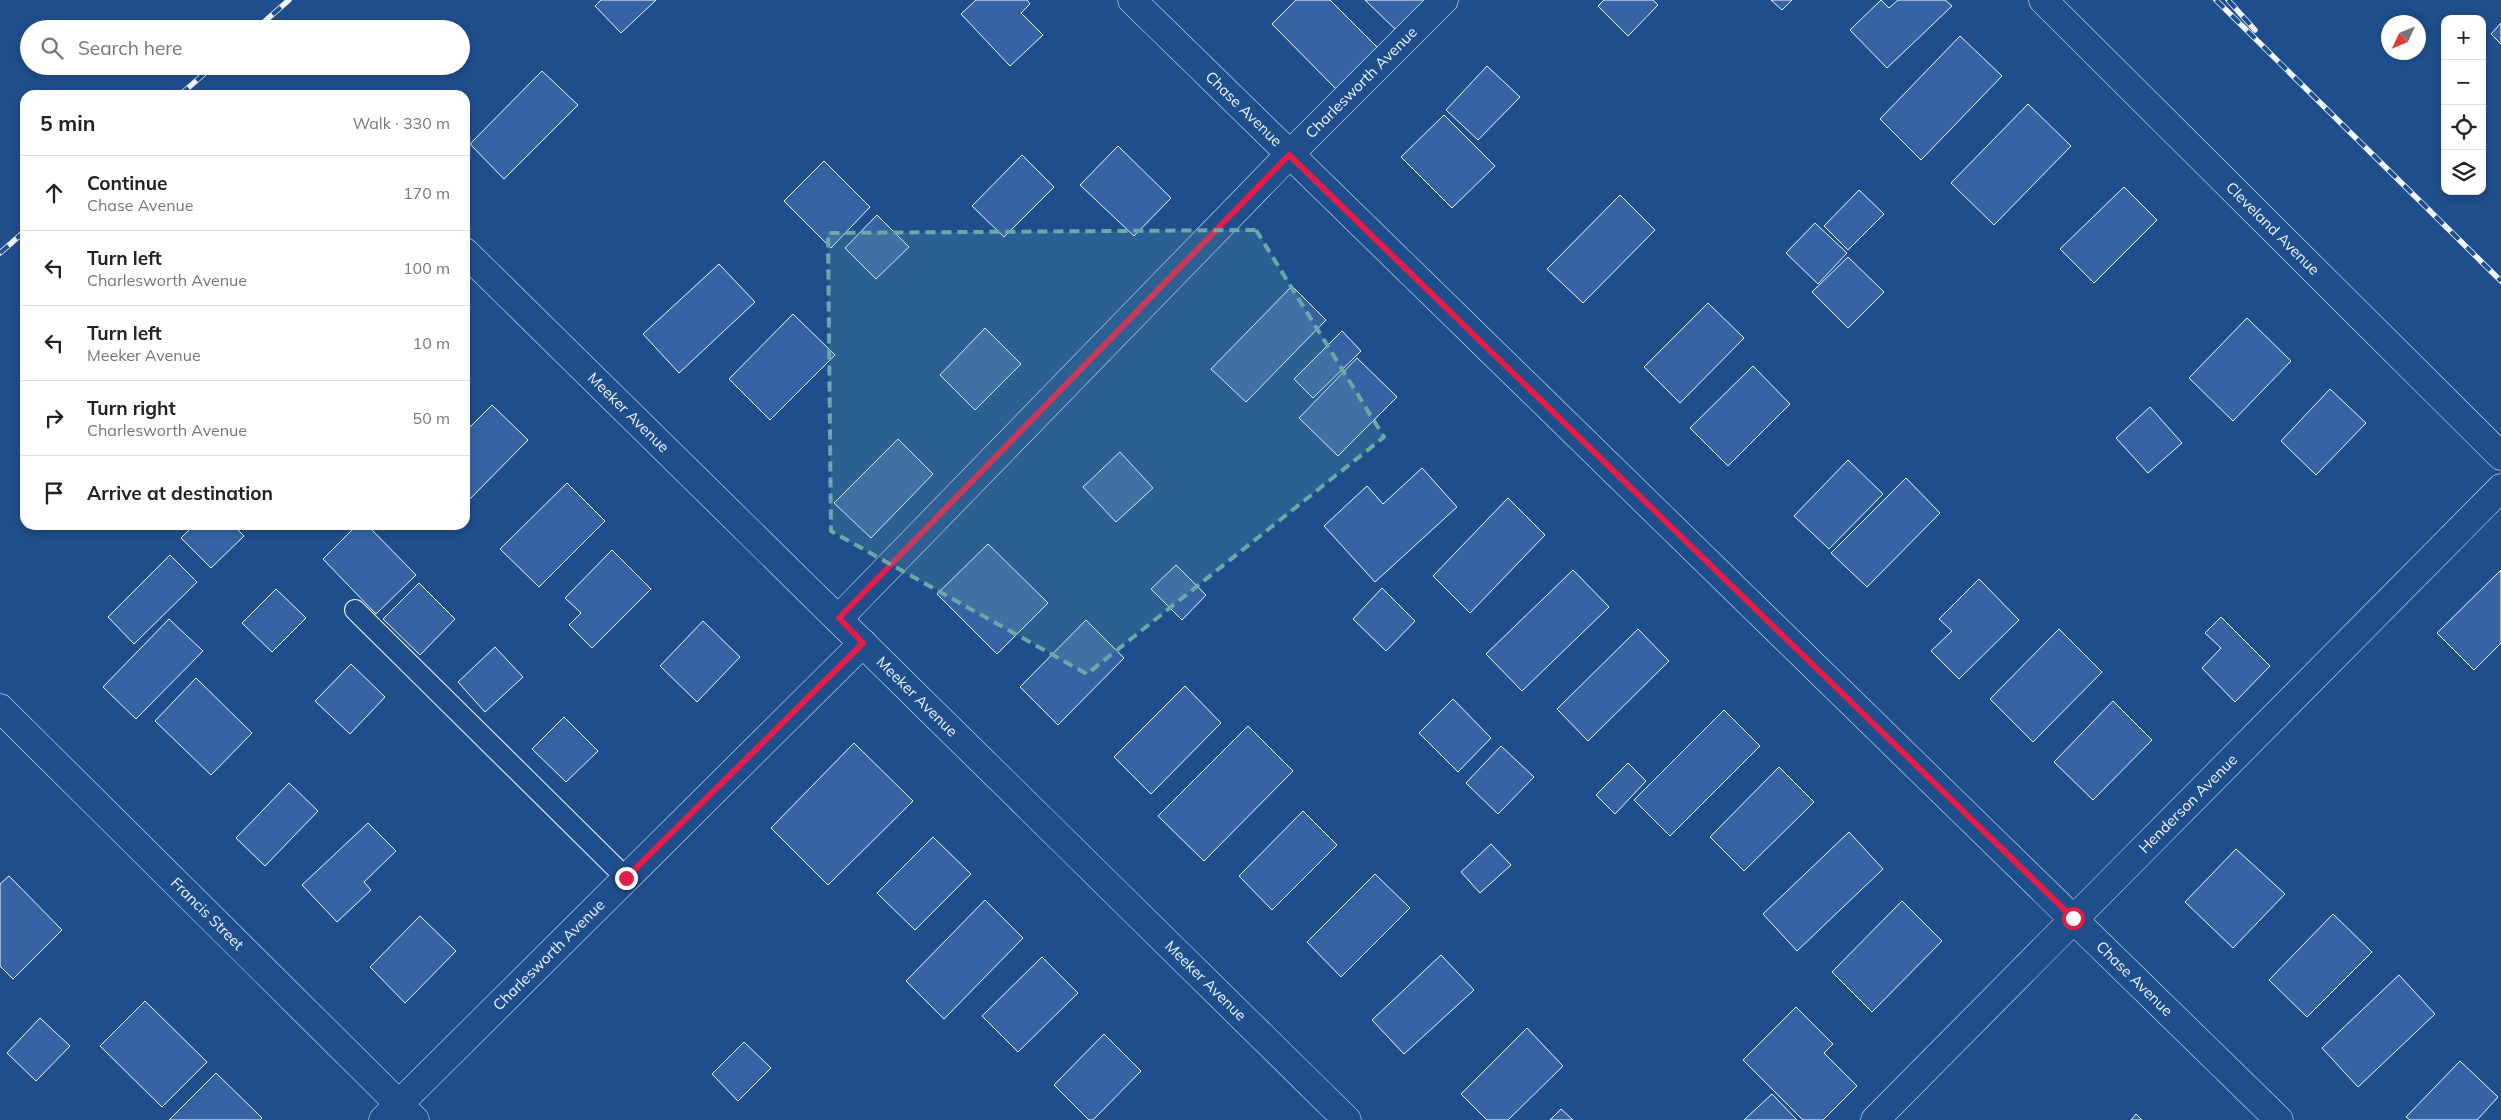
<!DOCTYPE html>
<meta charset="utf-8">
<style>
body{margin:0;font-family:Mulish,sans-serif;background:#f2f2f2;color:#222}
.controls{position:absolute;right:15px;top:15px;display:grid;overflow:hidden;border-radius:10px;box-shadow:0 2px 8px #0003}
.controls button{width:45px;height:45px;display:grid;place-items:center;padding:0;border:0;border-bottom:1px solid #e0e0e0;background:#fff;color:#222;font:25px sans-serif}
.compass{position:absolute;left:2381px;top:15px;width:45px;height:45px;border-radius:50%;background:#fff;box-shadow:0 2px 8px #0003;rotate:226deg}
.stop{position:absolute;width:15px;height:15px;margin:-11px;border:4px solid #e11d48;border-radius:50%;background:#fff}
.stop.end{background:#e11d48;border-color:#fff;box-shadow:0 1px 5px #0008}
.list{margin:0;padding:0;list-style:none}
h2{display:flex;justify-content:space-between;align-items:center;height:65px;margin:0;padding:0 20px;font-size:21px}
h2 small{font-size:16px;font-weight:400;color:#767676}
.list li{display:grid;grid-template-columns:32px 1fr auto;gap:15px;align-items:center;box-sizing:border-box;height:75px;padding:0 20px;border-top:1px solid #e0e0e0}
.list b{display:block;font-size:19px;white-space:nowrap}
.list p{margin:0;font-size:16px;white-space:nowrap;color:#767676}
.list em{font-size:16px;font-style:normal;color:#767676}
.icon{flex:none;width:28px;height:28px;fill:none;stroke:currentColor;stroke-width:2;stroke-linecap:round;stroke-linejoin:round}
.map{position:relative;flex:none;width:2501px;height:1120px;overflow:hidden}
.search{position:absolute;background:#fff;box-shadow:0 2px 8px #0003;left:20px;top:20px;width:450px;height:55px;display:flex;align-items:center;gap:12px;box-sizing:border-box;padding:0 18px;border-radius:28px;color:#767676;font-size:19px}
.panel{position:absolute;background:#fff;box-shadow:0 2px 8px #0003;left:20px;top:90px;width:450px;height:440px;border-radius:15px}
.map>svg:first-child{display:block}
.building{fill:#3563a3;stroke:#f2f6ff}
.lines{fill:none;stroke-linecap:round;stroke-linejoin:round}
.service-casing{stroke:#f2f6ff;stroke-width:22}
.minor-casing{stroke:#f2f6ff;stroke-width:29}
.service{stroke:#1f4e8c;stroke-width:20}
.minor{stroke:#1f4e8c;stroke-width:28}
.rail-casing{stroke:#f2f6ff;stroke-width:5.5}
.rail{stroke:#1f4e8c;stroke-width:4;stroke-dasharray:11;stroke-linecap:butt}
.route{stroke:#e11d48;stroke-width:6}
.marked{fill:#6aa9a8;fill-opacity:0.2;stroke:#6aa9a8;stroke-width:4;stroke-dasharray:10 6;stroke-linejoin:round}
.labels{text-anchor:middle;stroke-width:4;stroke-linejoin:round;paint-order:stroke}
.street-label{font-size:15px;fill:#f2f6ff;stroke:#1f4e8c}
</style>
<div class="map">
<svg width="2501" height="1120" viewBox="0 0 2501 1120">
<rect width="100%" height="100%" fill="#1f4e8c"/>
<path class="building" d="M601,0H656L621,33L595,6Z
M976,0H1027L1030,4L1021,13L1043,35L1010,66L961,14Z
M1296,0H1330L1377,47L1336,89L1272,24Z
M1365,0H1425L1396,30Z
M1604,0H1653L1658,5L1628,36L1598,6Z
M1771,0H1792L1782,10Z
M1881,0L1889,8L1898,0H1945L1952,6L1887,68L1850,30Z
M2501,23V44L2491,34Z
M1960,36L2002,76L1921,160L1880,119Z
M1487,66L1520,97L1478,140L1446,110Z
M542,71L578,105L504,179L470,144Z
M2028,104L2071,146L1994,225L1951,183Z
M1444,115L1495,166L1452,208L1401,157Z
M1118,146L1171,198L1134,236L1080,185Z
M1022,155L1054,187L1004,237L972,206Z
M824,161L870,207L831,248L784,201Z
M2124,187L2157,220L2094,283L2060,249Z
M1859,190L1884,214L1848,250L1824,226Z
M1620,195L1655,230L1583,303L1547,269Z
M877,215L909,247L876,279L845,248Z
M1815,223L1847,253L1818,284L1786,253Z
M1848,257L1884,292L1848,328L1812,292Z
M719,264L755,302L679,373L643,334Z
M1292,286L1326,320L1246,402L1211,369Z
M1708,303L1744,338L1680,403L1644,367Z
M793,314L835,355L770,420L729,379Z
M2247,318L2291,361L2233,421L2189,378Z
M985,328L1021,364L975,410L940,375Z
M1342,331L1361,351L1313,398L1294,379Z
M1357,358L1397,397L1338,456L1299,418Z
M1753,366L1790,404L1728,466L1690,428Z
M2330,389L2366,423L2316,475L2281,441Z
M492,405L528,440L465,504V432Z
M2150,407L2182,443L2148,473L2116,438Z
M898,439L933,474L871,538L834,503Z
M1120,452L1153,488L1116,522L1083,487Z
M1848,460L1883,494L1829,549L1794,516Z
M1422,468L1457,507L1375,582L1324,526L1367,486L1383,504Z
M1906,478L1940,513L1867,587L1831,553Z
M567,483L605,521L539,587L500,549Z
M1508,498L1545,535L1470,613L1433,576Z
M194,525H233L244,536L211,568L181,538Z
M357,525H367L416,575L376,614L323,559Z
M988,544L1048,603L997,654L937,594Z
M612,550L651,589L592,648L569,625L581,613L565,598Z
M170,555L197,582L134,644L108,617Z
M1176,565L1206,595L1182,620L1151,589Z
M1573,570L1609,607L1522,691L1486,654Z
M2501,570V643L2474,670L2437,633Z
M1979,579L2019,620L1959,679L1931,651L1952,631L1939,619Z
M419,583L455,619L420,655L383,619Z
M1382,588L1415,621L1386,651L1353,619Z
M276,589L306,618L272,652L242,623Z
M2221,617L2270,666L2235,702L2202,668L2221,648L2205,633Z
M169,619L203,651L136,719L103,687Z
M1086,620L1124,658L1058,725L1020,687Z
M703,621L740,657L697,702L660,666Z
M1638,629L1669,661L1588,741L1557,709Z
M2059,629L2102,672L2033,742L1990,699Z
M495,647L523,677L485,712L458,682Z
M351,664L385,697L350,734L315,701Z
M196,678L252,733L211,775L155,721Z
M1185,686L1221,723L1151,794L1114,757Z
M1453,699L1491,738L1458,772L1419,733Z
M2113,701L2152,740L2093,800L2054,762Z
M1724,710L1760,746L1670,836L1634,800Z
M564,717L598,751L566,782L532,749Z
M1248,726L1293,771L1204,861L1158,816Z
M854,743L913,801L828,885L771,828Z
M1501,746L1534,777L1498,814L1466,783Z
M1628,763L1646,781L1615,814L1596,795Z
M1779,767L1814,802L1744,871L1710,837Z
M289,783L318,811L265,866L236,838Z
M1303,811L1337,845L1272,910L1239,876Z
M368,823L396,851L364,882L371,890L337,922L302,885Z
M1849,832L1883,869L1797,951L1763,914Z
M933,837L971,874L915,930L877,893Z
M1491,844L1511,865L1480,893L1461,872Z
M2236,849L2285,894L2233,948L2185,902Z
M1375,874L1410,908L1341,977L1307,942Z
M9,876L62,930L13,979L0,966V884Z
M985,900L1023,938L944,1019L906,981Z
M1902,901L1942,941L1872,1012L1832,972Z
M2333,914L2372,952L2307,1017L2269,980Z
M420,916L456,951L405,1003L370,967Z
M1441,955L1474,990L1404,1054L1372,1020Z
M1042,957L1078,993L1018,1052L982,1016Z
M2399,975L2435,1014L2358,1087L2322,1048Z
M145,1001L207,1062L162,1107L100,1046Z
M1796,1007L1833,1044L1824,1053L1857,1086L1823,1120H1803L1743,1060Z
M40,1018L70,1046L36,1081L7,1053Z
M1527,1028L1563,1066L1508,1120H1487L1461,1094Z
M1104,1034L1141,1071L1093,1120H1089L1054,1085Z
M744,1042L771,1068L738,1101L712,1074Z
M2460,1061L2498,1097L2477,1120H2410L2406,1117Z
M216,1073L262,1118L260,1120H169Z
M1772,1094L1797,1120H1744Z
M1561,1109L1573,1120H1550Z
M2136,1114L2142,1120H2131Z"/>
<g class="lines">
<defs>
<path id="service" d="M355,610L626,878"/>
<g id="minor">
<path id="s1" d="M1132,0L2279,1120"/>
<path id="s2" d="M2043,0L2501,456"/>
<path id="s3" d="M465,252L1347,1120"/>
<path id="s4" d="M839,618L1289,155L1444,0"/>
<path id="s5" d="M0,708L415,1120"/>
<path id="s6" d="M383,1120L863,643"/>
<path id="s7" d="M1875,1120L2501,488"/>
</g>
</defs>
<use href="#service" class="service-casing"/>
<use href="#minor" class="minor-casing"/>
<use href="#service" class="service"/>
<use href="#minor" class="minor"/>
<defs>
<path id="rail" d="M2216,0L2501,281
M2228,0L2255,30
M256,29L289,0
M180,95L213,66
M0,253L25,231"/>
</defs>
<use href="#rail" class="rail-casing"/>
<use href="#rail" class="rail"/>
</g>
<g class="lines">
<path class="route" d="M626,878L863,643L839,618L1289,155L2073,918"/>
</g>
<path class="marked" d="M1256,230L1384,437L1087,674L831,531L828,233Z"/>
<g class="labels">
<g class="street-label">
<text dy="5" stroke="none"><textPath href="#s4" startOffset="748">Charlesworth Avenue</textPath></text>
<text dy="5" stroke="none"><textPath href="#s1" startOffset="156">Chase Avenue</textPath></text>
<text dy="5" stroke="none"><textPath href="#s2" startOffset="324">Cleveland Avenue</textPath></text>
<text dy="5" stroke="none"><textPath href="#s3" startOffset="229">Meeker Avenue</textPath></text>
<text dy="5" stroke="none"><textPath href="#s3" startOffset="634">Meeker Avenue</textPath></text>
<text dy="5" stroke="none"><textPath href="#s7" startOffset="445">Henderson Avenue</textPath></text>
<text dy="5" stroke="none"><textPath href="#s5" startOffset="292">Francis Street</textPath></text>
<text dy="5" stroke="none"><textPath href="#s6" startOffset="234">Charlesworth Avenue</textPath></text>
<text dy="5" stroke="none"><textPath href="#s1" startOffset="1401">Chase Avenue</textPath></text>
<text dy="5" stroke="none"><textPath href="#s3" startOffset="1039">Meeker Avenue</textPath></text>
</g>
</g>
</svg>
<div class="controls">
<button>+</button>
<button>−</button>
<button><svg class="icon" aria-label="locate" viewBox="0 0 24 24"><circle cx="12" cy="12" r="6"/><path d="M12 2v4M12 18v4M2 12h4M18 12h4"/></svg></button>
<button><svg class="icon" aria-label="layers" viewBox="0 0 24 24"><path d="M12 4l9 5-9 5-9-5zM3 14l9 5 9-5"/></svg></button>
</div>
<svg class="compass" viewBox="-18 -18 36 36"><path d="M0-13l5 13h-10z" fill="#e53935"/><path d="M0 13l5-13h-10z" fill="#767676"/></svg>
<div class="stop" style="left:2073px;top:918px"></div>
<div class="stop end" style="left:626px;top:878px"></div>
<div class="search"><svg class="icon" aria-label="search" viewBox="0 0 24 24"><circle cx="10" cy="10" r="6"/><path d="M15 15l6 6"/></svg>Search here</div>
<section class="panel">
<h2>5 min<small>Walk · 330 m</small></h2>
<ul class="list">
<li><svg class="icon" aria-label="ahead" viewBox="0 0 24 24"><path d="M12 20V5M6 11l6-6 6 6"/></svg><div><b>Continue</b><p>Chase Avenue</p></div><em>170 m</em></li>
<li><svg class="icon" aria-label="left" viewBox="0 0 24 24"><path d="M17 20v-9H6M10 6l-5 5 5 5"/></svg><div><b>Turn left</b><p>Charlesworth Avenue</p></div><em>100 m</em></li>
<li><svg class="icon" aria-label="left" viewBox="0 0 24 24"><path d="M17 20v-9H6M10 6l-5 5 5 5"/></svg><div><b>Turn left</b><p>Meeker Avenue</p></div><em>10 m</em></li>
<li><svg class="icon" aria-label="right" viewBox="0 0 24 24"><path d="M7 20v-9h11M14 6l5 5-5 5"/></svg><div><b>Turn right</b><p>Charlesworth Avenue</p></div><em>50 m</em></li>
<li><svg class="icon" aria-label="arrive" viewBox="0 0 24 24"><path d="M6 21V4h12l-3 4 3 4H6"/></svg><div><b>Arrive at destination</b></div></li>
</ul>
</section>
</div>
